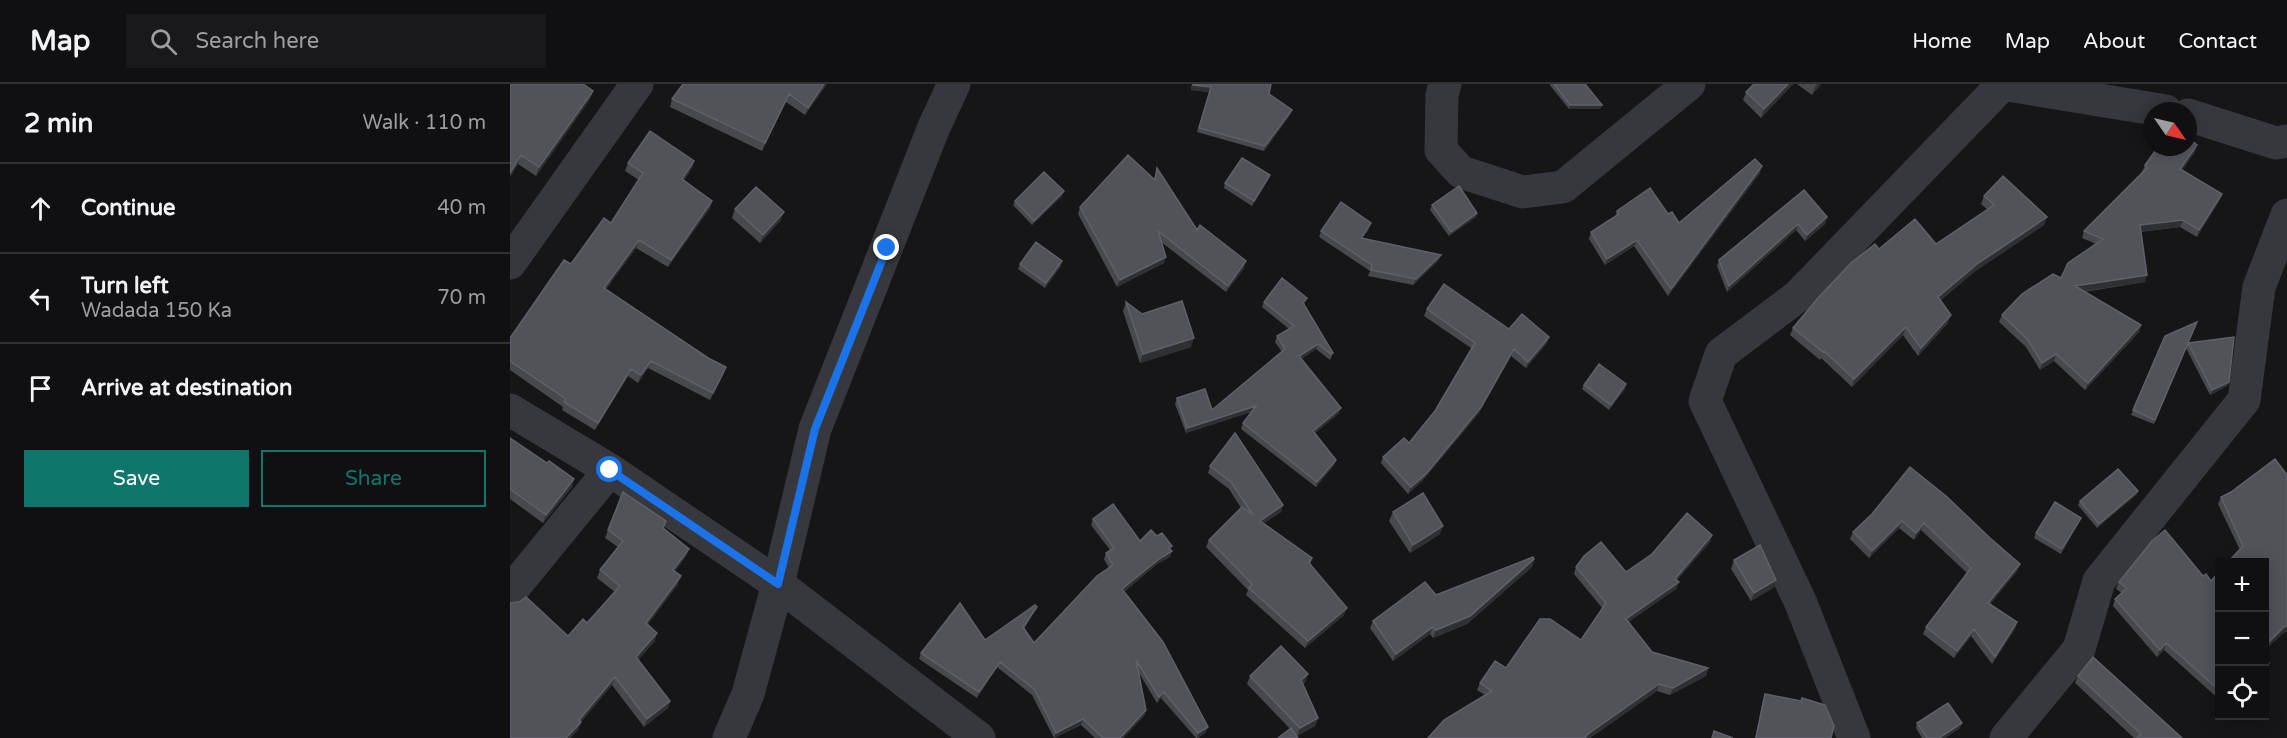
<!DOCTYPE html>
<meta charset="utf-8">
<style>
body{margin:0;font-family:"Varela Round",sans-serif;background:#19191b;color:#f1f3f6}
.controls{position:absolute;right:18px;bottom:18px;display:grid;overflow:hidden;border-radius:0px;box-shadow:0 3px 15px #0003}
.controls button{width:54px;height:54px;display:grid;place-items:center;padding:0;border:0;border-bottom:2px solid #303032;background:#101012;color:#f1f3f6;font:30px sans-serif}
.compass{position:absolute;left:1633px;top:18px;width:54px;height:54px;border-radius:50%;background:#101012;box-shadow:0 3px 15px #0003;rotate:124deg}
.stop{position:absolute;width:18px;height:18px;margin:-14px;border:4px solid #1a73e8;border-radius:50%;background:#fff}
.stop.end{background:#1a73e8;border-color:#fff;box-shadow:0 2px 6px #0008}
.list{margin:0;padding:0;list-style:none}
h2{display:flex;justify-content:space-between;align-items:center;height:78px;margin:0;padding:0 24px;font-size:26px}
h2 small{font-size:20px;font-weight:400;color:#9c9d9f}
.list li{display:grid;grid-template-columns:39px 1fr auto;gap:18px;align-items:center;box-sizing:border-box;height:90px;padding:0 24px;border-top:2px solid #303032}
.list b{display:block;font-size:22px;white-space:nowrap}
.list p{margin:0;font-size:20px;white-space:nowrap;color:#9c9d9f}
.list em{font-size:20px;font-style:normal;color:#9c9d9f}
.actions{display:flex;gap:12px;padding:18px 24px}
.actions a{flex:1;padding:14px 0;border:2px solid #0f766e;border-radius:0px;text-align:center;font-size:21px;color:#0f766e}
.actions .main{background:#0f766e;color:#fff}
.icon{flex:none;width:33px;height:33px;fill:none;stroke:currentColor;stroke-width:2;stroke-linecap:round;stroke-linejoin:round}
.map{position:relative;flex:none;width:1777px;height:654px;overflow:hidden}
header{display:flex;align-items:center;gap:36px;box-sizing:border-box;height:84px;padding:0 30px;background:#101012;border-bottom:2px solid #303032}
header strong{font-size:28px}
nav{display:flex;gap:33px;margin-inline-start:auto;font-size:21px}
.search{width:420px;height:54px;background:#19191b;display:flex;align-items:center;gap:15px;box-sizing:border-box;padding:0 21px;border-radius:0px;color:#9c9d9f;font-size:22px}
main{display:flex}
aside{flex:1;background:#101012}
.map>svg:first-child{display:block}
.lines{fill:none;stroke-linecap:round;stroke-linejoin:round}
.minor{stroke:#37383d;stroke-width:33}
.tertiary{stroke:#37383d;stroke-width:33}
.wall{fill:#47494d}
.shaded-wall{fill:#2f3033}
.building{fill:#525359;stroke:#5f6168;stroke-width:1.5}
.route{stroke:#1a73e8;stroke-width:8}
</style>
<header>
<strong>Map</strong>
<div class="search"><svg class="icon" aria-label="search" viewBox="0 0 24 24"><circle cx="10" cy="10" r="6"/><path d="M15 15l6 6"/></svg>Search here</div>
<nav><a>Home</a><a>Map</a><a>About</a><a>Contact</a></nav>
</header>
<main>
<aside>
<h2>2 min<small>Walk · 110 m</small></h2>
<ul class="list">
<li><svg class="icon" aria-label="ahead" viewBox="0 0 24 24"><path d="M12 20V5M6 11l6-6 6 6"/></svg><div><b>Continue</b></div><em>40 m</em></li>
<li><svg class="icon" aria-label="left" viewBox="0 0 24 24"><path d="M17 20v-9H6M10 6l-5 5 5 5"/></svg><div><b>Turn left</b><p>Wadada 150 Ka</p></div><em>70 m</em></li>
<li><svg class="icon" aria-label="arrive" viewBox="0 0 24 24"><path d="M6 21V4h12l-3 4 3 4H6"/></svg><div><b>Arrive at destination</b></div></li>
</ul>
<div class="actions"><a class="main">Save</a><a>Share</a></div>
</aside>
<div class="map">
<svg width="1777" height="654" viewBox="0 0 1777 654">
<rect width="100%" height="100%" fill="#161618"/>
<g class="lines">
<path class="minor" d="M935,0L932,11L931,66L951,88L1013,108L1053,103L1179,0
M1492,0L1656,27
M1678,31L1766,59L1777,57
M0,179L127,0
M0,326L100,386L268,500L469,654
M0,508L100,386
M1344,654L1290,517L1195,317L1211,270L1288,212L1493,0
M1496,654L1569,565L1589,497L1734,316L1749,203L1777,131"/>
<path class="tertiary" d="M219,654L238,610L268,500L305,345L424,43L444,0"/>
</g>
<path class="wall" d="M0,0L83,7L80,15L26,92L8,80L0,93Z
M173,0H317L295,31L276,18L252,67L160,23L162,15Z
M682,0H761L759,10L782,26L780,31L754,67L687,48L699,8L681,6Z
M1039,0H1075L1092,21L1090,25H1059Z
M1244,0H1283L1251,34L1233,16L1236,8Z
M1287,0H1311L1302,11Z
M1685,68L1672,86L1712,110L1709,117L1687,153L1670,143L1631,148L1635,198L1574,208L1631,241L1629,248L1575,306L1544,277L1530,286L1516,263L1489,238L1492,231L1551,194L1586,160L1572,154L1574,147L1633,88H1632L1635,81Z
M184,77L182,84L174,96L202,117L200,124L158,183L126,164L96,205L200,275L216,283L213,291L200,316L138,284L128,299L118,292L85,346L52,326L53,323L0,286V254L61,180L101,139L129,96L115,87L118,79Z
M647,84L687,146L734,184L716,208L651,158L654,179L607,203L568,130L570,123L644,95Z
M1250,89L1158,212L1124,162L1095,181L1079,155L1081,148L1105,133L1107,127L1158,130L1169,139Z
M758,96L742,122L714,104L715,99Z
M1294,106L1317,133L1315,140L1295,157L1286,146L1217,208L1207,182L1209,176Z
M554,107L552,112L522,141L503,121L505,117Z
M1474,112L1534,141L1464,188L1431,216L1438,239L1408,272L1393,251L1342,303L1311,274L1310,276L1280,251L1283,244L1369,165L1426,160L1478,126L1471,120Z
M922,121L967,129L966,133L939,152L920,126Z
M225,125L274,128L270,137L250,159L222,134Z
M859,145L853,154L931,171L928,177L903,201L858,192L860,187L809,153L811,147Z
M510,180L551,182L535,204L508,185Z
M616,218L632,230L681,263L630,279L613,227Z
M754,218L795,219L794,221L823,269L821,274L820,276L806,265L791,275L829,329L805,349L826,376L824,381L806,403L731,345L733,339L741,328L676,349L665,320L667,314L702,326L772,268L765,258L767,252L779,245L752,223Z
M917,225L999,245L1039,253L1037,259L1016,284L1001,272L969,329L913,396L898,410L871,379L873,373L899,359L925,327L961,264L914,232Z
M1655,252L1678,259L1719,298L1717,302L1700,311L1676,264L1644,340L1621,331Z
M1116,300L1115,305L1099,326L1072,305L1074,301Z
M0,354L62,403L33,439L0,415Z
M1765,375L1777,391V547L1772,550L1755,566V478H1718L1730,466L1708,420L1711,413L1721,408Z
M700,382L773,421L771,428L754,439L802,474L800,480L834,531L795,564L736,511L738,506L696,463L699,456L731,424L719,405L698,389Z
M1400,383L1480,454L1510,480L1507,487L1480,520L1507,538L1505,545L1482,580L1461,552L1444,574L1413,550L1416,543L1457,489L1411,446L1404,456L1389,444L1359,474L1340,455L1343,448L1362,430Z
M1628,407L1626,411L1587,444L1568,421L1570,417Z
M883,428L930,450L900,469L879,437Z
M1571,434L1569,438L1551,470L1524,454L1526,449Z
M583,435L630,457L661,466L660,473L647,480L614,508L698,643L695,649L688,654H686L651,614L647,619L629,589L636,626L634,632L613,654H585L571,641L544,654L522,611L487,583L467,614L409,575L411,569L475,556L524,528L514,545L524,559L599,484L594,475L596,469L600,466L581,441Z
M153,444L176,472L165,487L168,500L138,540L145,557L128,575L160,617L158,624L134,643L102,601L71,638L68,646L58,552L77,539L105,508L87,494L90,486L108,463L95,454L98,446Z
M1202,451L1200,458L1167,496L1169,498L1166,505L1118,538L1142,568L1198,584L1196,592L1160,611L1147,607L1080,654H918L975,611L967,606L970,599L996,584L1071,556L1093,525L1064,490L1066,483L1116,488Z
M1024,475L1022,483L957,540L923,554L920,550L883,577L860,544L863,537L926,511Z
M1224,476L1266,496L1263,504L1241,517L1221,485Z
M1710,487V616L1654,566L1647,573L1603,522L1605,515L1612,509L1606,505L1609,498L1693,492L1701,497Z
M798,590L795,598L793,600L808,634L805,642L787,652L737,600L740,592Z
M1568,592L1672,654H1624L1565,599Z
M1255,610L1321,654H1245L1253,616Z
M1407,639L1450,644L1435,654H1412L1406,644Z"/>
<path class="shaded-wall" d="M314,0H317L295,31L298,24Z
M1278,0H1283L1251,34L1254,25Z
M1307,0H1311L1302,11L1305,3Z
M683,1L701,3L699,8L681,6Z
M83,7L80,15L26,92L29,83Z
M279,10L276,18L252,67L255,59Z
M1060,21H1092L1090,25H1059Z
M782,26L780,31L754,67L755,62Z
M1687,61L1685,68L1668,92L1670,85Z
M11,71L8,80L0,93V89Z
M184,77L182,84L169,102L172,95Z
M1252,82L1250,89L1158,212L1161,205Z
M760,91L758,96L742,122L744,117Z
M554,107L552,112L522,141L524,137Z
M1712,110L1709,117L1687,153L1689,146Z
M202,117L200,124L158,183L161,176Z
M274,128L270,137L250,159L253,151Z
M967,129L966,133L939,152L941,148Z
M1317,133L1315,140L1295,157L1297,151Z
M1537,133L1534,141L1464,188L1426,220L1428,213L1467,180Z
M1673,136L1670,143L1628,148L1630,141Z
M861,139L859,145L849,160L851,154Z
M1288,140L1286,146L1217,208L1219,202Z
M129,156L126,164L91,211L94,204Z
M1127,156L1124,162L1095,181L1097,175Z
M931,171L928,177L903,201L906,195Z
M656,173L654,179L607,203L610,196Z
M552,177L551,182L535,204L536,199Z
M736,177L734,184L716,208L718,202Z
M1637,191L1635,198L1562,209L1565,202Z
M1441,231L1438,239L1408,272L1411,264Z
M1631,241L1629,248L1575,306L1578,299Z
M1396,243L1393,251L1342,303L1344,295Z
M1039,253L1037,259L1016,284L1018,278Z
M684,254L681,263L630,279L633,270Z
M808,260L806,265L787,278L789,272Z
M1004,265L1001,272L969,329L913,396L898,410L901,403Z
M1546,270L1544,277L1530,286L1532,279Z
M141,277L138,284L128,299L131,291Z
M216,283L213,291L200,316L203,309Z
M121,285L118,292L85,346L88,339Z
M1719,298L1717,302L1700,311L1702,306Z
M1116,300L1115,305L1099,326L1101,321Z
M746,322L744,327L676,349L677,344Z
M831,324L829,329L801,352L803,347Z
M826,376L824,381L806,403L807,398Z
M64,395L62,403L33,439L36,431Z
M1628,407L1626,411L1587,444L1589,440Z
M773,421L771,428L748,443L750,437Z
M1571,434L1569,438L1551,470L1552,465Z
M1392,437L1389,444L1359,474L1362,467Z
M1414,439L1411,446L1404,456L1406,449Z
M933,442L930,450L900,469L903,461Z
M1202,451L1200,458L1162,502L1165,495Z
M662,462L660,468L662,467L660,473L647,480L610,511L612,505Z
M179,465L176,472L160,494L163,486Z
M1024,475L1022,483L957,540L923,554L926,546Z
M1510,480L1507,487L1476,526L1478,519Z
M171,492L168,500L133,547L136,539Z
M1266,496L1263,504L1241,517L1244,509Z
M1169,498L1166,505L1113,542L1116,535Z
M837,524L834,531L795,564L798,557Z
M1507,538L1505,545L1482,580L1485,573Z
M1777,542V547L1772,550L1755,566V562L1774,543Z
M923,543L920,550L883,577L886,570Z
M1464,545L1461,552L1444,574L1447,567Z
M147,549L145,557L124,581L126,573Z
M1656,559L1654,566L1647,573L1650,566Z
M490,578L487,583L467,614L469,608Z
M1198,584L1196,592L1160,611L1163,604Z
M798,590L795,598L788,604L791,596Z
M105,593L102,601L69,640L71,638L68,646L61,654H56L69,636Z
M1149,600L1147,607L1080,654H1075L1078,650Z
M654,608L651,614L647,619L649,613Z
M160,617L158,624L134,643L137,635Z
M636,626L634,632L613,654H610Z
M808,634L805,642L787,652L790,644Z
M573,635L571,641L544,654L546,649Z
M1452,639L1450,644L1435,654H1429Z
M698,643L695,649L687,654L688,649Z"/>
<path class="building" d="M0,0H73L83,7L29,83L11,71L0,89Z
M173,0H314L298,24L279,10L255,59L162,15Z
M683,0H761L759,10L782,26L755,62L689,44L701,3L683,1Z
M1044,0H1075L1092,21H1060Z
M1244,0H1278L1254,25L1236,8Z
M140,47L184,77L172,95L202,117L161,176L129,156L94,204L200,275L216,283L203,309L141,277L131,291L121,285L88,339L54,318L56,315L0,277V254L54,176L61,180L94,134L101,139L133,89L118,79Z
M1678,54L1687,61L1670,85L1712,110L1689,146L1673,136L1630,141L1637,191L1565,202L1631,241L1578,299L1546,270L1532,279L1518,256L1492,231L1512,210L1543,190L1551,194L1558,179L1593,155L1574,147L1637,84L1635,81L1648,63H1678Z
M618,71L645,96L647,84L687,146L690,141L736,177L718,202L648,147L656,173L610,196L570,123Z
M732,74L760,91L744,117L715,99Z
M1245,75L1252,82L1161,205L1127,156L1097,175L1081,148L1109,130L1107,127L1140,104L1158,130L1162,128L1169,139Z
M534,88L554,107L524,137L505,117Z
M1493,92L1537,133L1467,180L1428,213L1441,231L1411,264L1396,243L1344,295L1314,267L1313,268L1283,244L1308,214L1341,179L1365,160L1369,165L1405,135L1426,160L1484,121L1474,112Z
M949,102L967,129L941,148L922,121Z
M246,103L274,128L253,151L225,125Z
M1294,106L1317,133L1297,151L1288,140L1219,202L1209,176Z
M831,118L861,139L851,154L931,171L906,195L861,186L862,181L811,147Z
M526,158L552,177L536,199L510,180Z
M772,194L797,214L793,219L823,269L821,270L808,260L789,272L831,324L803,347L826,376L807,398L733,339L746,322L677,344L667,314L695,305L702,326L775,265L767,252L784,242L754,218Z
M934,200L999,245L1012,230L1039,253L1018,278L1004,265L971,323L916,390L901,403L873,373L894,354L899,359L925,327L965,259L917,225Z
M672,217L684,254L633,270L616,218L632,230Z
M1687,238L1678,259L1724,253L1719,298L1702,306L1678,259L1645,336L1623,326L1655,252Z
M1089,280L1116,300L1101,321L1074,301Z
M725,349L773,421L750,437L802,474L799,479L837,524L798,557L739,504L742,500L699,456L732,423L743,431L721,398L700,382Z
M0,354L37,379L39,377L64,395L36,431L0,405Z
M1765,375L1777,391V542L1774,543L1755,562V478H1718L1733,462L1711,413L1721,408Z
M1400,383L1436,412L1480,454L1510,480L1478,519L1507,538L1485,573L1464,545L1447,567L1416,543L1461,484L1414,439L1406,449L1392,437L1362,467L1343,448L1362,430Z
M1608,385L1628,407L1589,440L1570,417Z
M113,408L156,437L153,444L179,465L163,486L171,492L136,539L147,549L126,573L160,617L137,635L105,593L69,636L71,638L56,654H0V519L9,518L16,513L58,552L73,535L77,539L110,502L90,486L113,457L98,446Z
M913,409L933,442L903,461L883,428Z
M1545,418L1571,434L1552,465L1526,449Z
M603,420L630,457L641,446L647,452L652,449L662,462L659,464L662,467L649,475L612,505L653,558L698,643L688,649L654,608L649,613L626,576L636,626L610,654H593L573,635L546,649L524,605L490,578L469,608L411,569L450,519L475,556L525,521L527,523L513,543L524,559L587,492L603,481L596,469L604,464L583,435Z
M1177,429L1202,451L1165,495L1169,498L1116,535L1142,568L1198,584L1163,604L1149,600L1078,650L1075,654H918L934,636L982,607L970,599L985,577L996,584L1030,535H1040L1071,556L1096,519L1066,483L1074,472L1091,458L1116,488L1142,470Z
M1655,446L1693,492L1696,490L1701,497L1710,487V607L1656,559L1650,566L1605,515L1617,504L1609,498L1642,457Z
M1250,461L1266,496L1244,509L1224,476Z
M1023,473L1024,475L960,532L926,546L923,543L886,570L863,537L915,498L926,511Z
M771,562L798,590L791,596L808,634L790,644L740,592Z
M1583,573L1672,654H1627L1631,650L1568,592Z
M1755,575L1759,579L1755,584Z
M1255,610L1291,617L1292,614L1315,621L1324,642L1321,654H1246Z
M1438,619L1452,639L1429,654H1417L1407,639Z
M781,644L788,654H768Z
M1204,647L1223,654H1202Z"/>
<g class="lines">
<path class="route" d="M100,386L268,500L305,345L377,164"/>
</g>
</svg>
<div class="controls">
<button>+</button>
<button>−</button>
<button><svg class="icon" aria-label="locate" viewBox="0 0 24 24"><circle cx="12" cy="12" r="6"/><path d="M12 2v4M12 18v4M2 12h4M18 12h4"/></svg></button>
</div>
<svg class="compass" viewBox="-18 -18 36 36"><path d="M0-13l5 13h-10z" fill="#e53935"/><path d="M0 13l5-13h-10z" fill="#9c9d9f"/></svg>
<div class="stop" style="left:100px;top:386px"></div>
<div class="stop end" style="left:377px;top:164px"></div>
</div>
</main>
